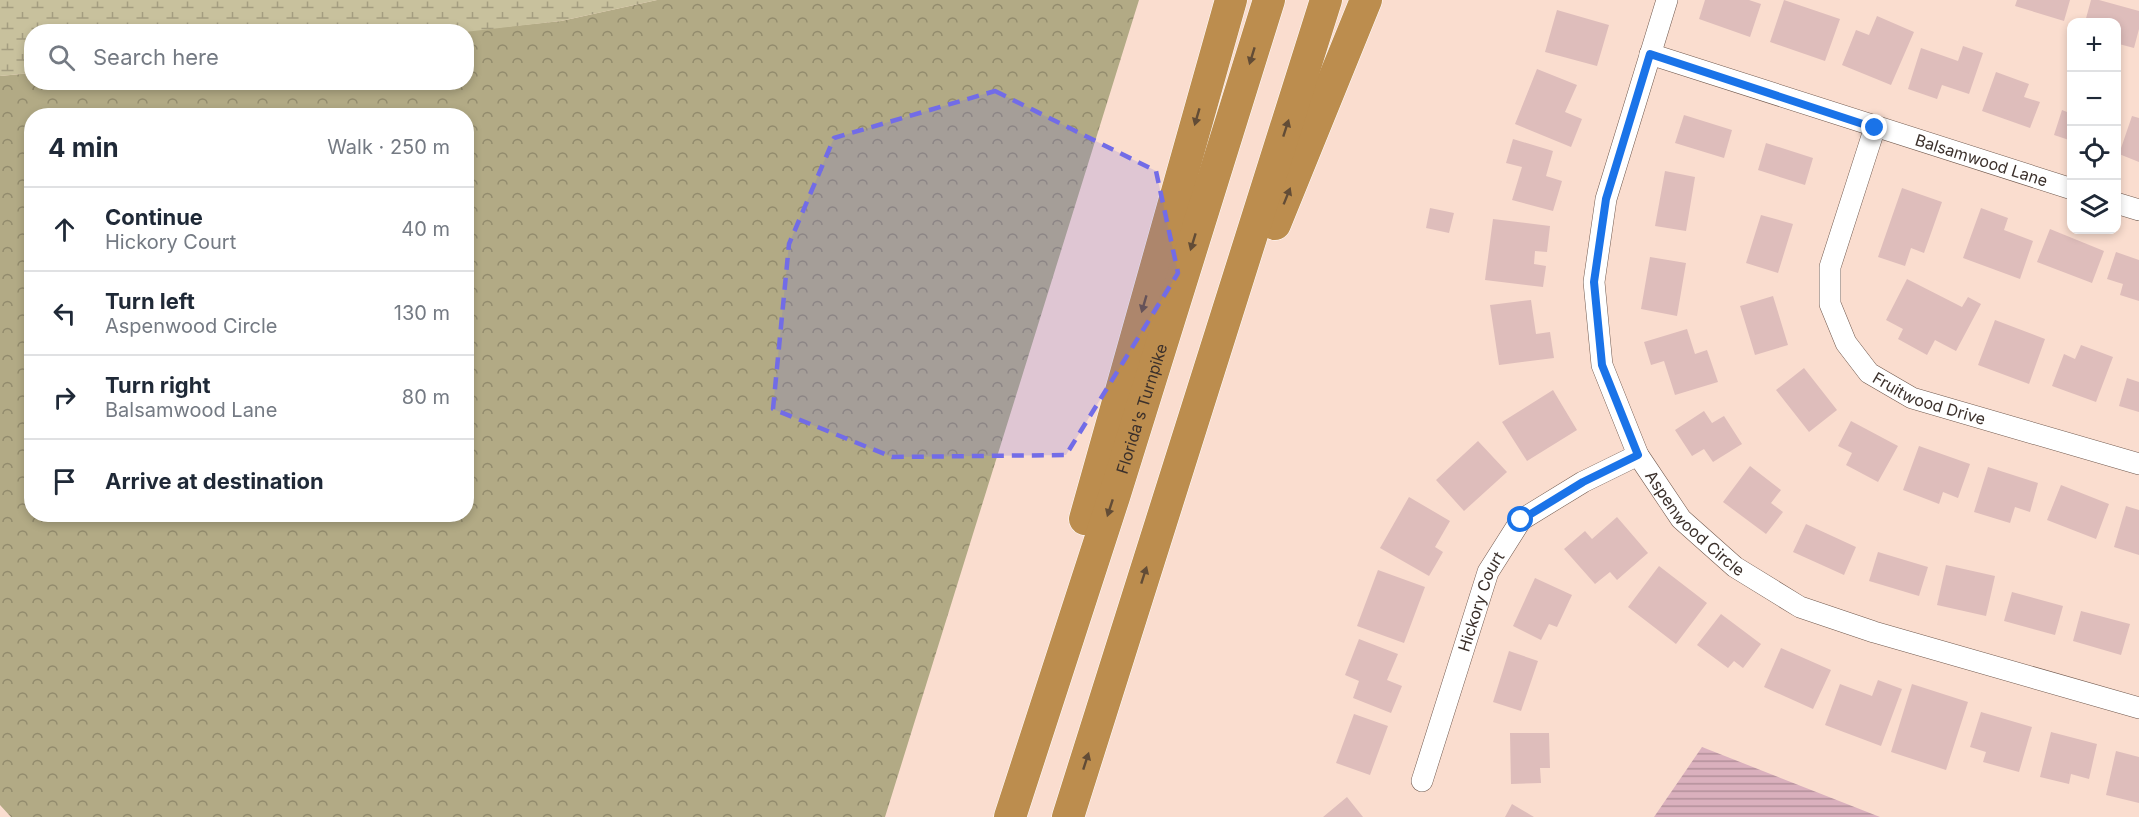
<!DOCTYPE html>
<meta charset="utf-8">
<style>
body{margin:0;font-family:Inter,sans-serif;background:#f6f6f7;color:#1f2937}
.controls{position:absolute;right:18px;top:18px;display:grid;overflow:hidden;border-radius:12px;box-shadow:0 3px 9px #0003}
.controls button{width:54px;height:54px;display:grid;place-items:center;padding:0;border:0;border-bottom:2px solid #e0e1e3;background:#fff;color:#1f2937;font:30px sans-serif}
.stop{position:absolute;width:18px;height:18px;margin:-14px;border:4px solid #1a73e8;border-radius:50%;background:#fff}
.stop.end{background:#1a73e8;border-color:#fff;box-shadow:0 2px 6px #0008}
.list{margin:0;padding:0;list-style:none}
h2{display:flex;justify-content:space-between;align-items:center;height:78px;margin:0;padding:0 24px;font-size:26px}
h2 small{font-size:20px;font-weight:400;color:#747a83}
.list li{display:grid;grid-template-columns:39px 1fr auto;gap:18px;align-items:center;box-sizing:border-box;height:84px;padding:0 24px;border-top:2px solid #e0e1e3}
.list b{display:block;font-size:22px;white-space:nowrap}
.list p{margin:0;font-size:20px;white-space:nowrap;color:#747a83}
.list em{font-size:20px;font-style:normal;color:#747a83}
.icon{flex:none;width:33px;height:33px;fill:none;stroke:currentColor;stroke-width:2;stroke-linecap:round;stroke-linejoin:round}
.map{position:relative;flex:none;width:2139px;height:817px;overflow:hidden}
.search{position:absolute;background:#fff;box-shadow:0 3px 9px #0003;left:24px;top:24px;width:450px;height:66px;display:flex;align-items:center;gap:15px;box-sizing:border-box;padding:0 21px;border-radius:24px;color:#747a83;font-size:22px}
.panel{position:absolute;background:#fff;box-shadow:0 3px 9px #0003;left:24px;top:108px;width:450px;height:414px;border-radius:24px}
.map>svg:first-child{display:block}
.forest{fill:url(#forest-crowns);fill-rule:evenodd}
.wetland{fill:url(#wetland-marsh)}
.water{fill:url(#water-rules)}
.building{fill:#debdbb}
.lines{fill:none;stroke-linecap:round;stroke-linejoin:round}
.minor-casing{stroke:#70584d;stroke-width:22}
.highway-casing{stroke:#fff;stroke-width:33}
.minor{stroke:#fff;stroke-width:21}
.highway{stroke:#bc8d4e;stroke-width:32}
.oneway{fill:#624c36}
.route{stroke:#1a73e8;stroke-width:8}
.marked{fill:#726ce7;fill-opacity:0.2;stroke:#726ce7;stroke-width:4.5;stroke-dasharray:12 8;stroke-linejoin:round}
.labels{text-anchor:middle;stroke-width:6;stroke-linejoin:round;paint-order:stroke}
.street-label{font-size:16px;fill:#3b302b;stroke:#ffede5}
</style>
<div class="map">
<svg width="2139" height="817" viewBox="0 0 2139 817">
<defs>
<pattern id="forest-crowns" width="20" height="18" patternUnits="userSpaceOnUse" patternTransform="scale(1.5)"><rect width="20" height="18" fill="#b2aa85"/><path d="M2 6a3 3 0 1 1 6 0M12 15a3 3 0 1 1 6 0" fill="none" stroke="#928b6d"/></pattern>
<pattern id="wetland-marsh" width="20" height="14" patternUnits="userSpaceOnUse" patternTransform="scale(1.5)"><rect width="20" height="14" fill="#c8c19d"/><path d="M1 5h8M5 5V1M11 12h8M15 12V8" fill="none" stroke="#a49d80"/></pattern>
<pattern id="water-rules" width="6" height="5" patternUnits="userSpaceOnUse" patternTransform="scale(1.5)"><rect width="6" height="5" fill="#dab0bd"/><path d="M0 2.5h6" fill="none" stroke="#b2909a"/></pattern>
</defs>
<rect width="100%" height="100%" fill="#faddcf"/>
<path class="forest" d="M657,0H1139L885,817H11L0,805V76L31,73L32,82H466L465,31L561,21ZM32,116H466V514H32Z"/>
<path class="wetland" d="M0,0H657L561,21L465,32H32L31,73L0,76Z"/>
<path class="water" d="M1702,747L1880,817H1654Z"/>
<path class="building" d="M1705,0H1749L1761,4L1750,37L1699,19Z
M1784,0L1840,19L1825,61L1770,42Z
M2017,0H2070L2064,21L2015,6Z
M2091,0H2099L2139,11V29L2134,48L2119,44L2116,50V22H2085Z
M1557,10L1609,25L1597,66L1545,52Z
M1877,16L1914,32L1891,85L1842,65L1856,30L1869,35Z
M1963,46L1983,53L1969,94L1942,85L1937,99L1908,89L1921,48L1958,61Z
M1537,69L1577,85L1565,112L1582,119L1571,147L1515,124Z
M1996,72L2029,84L2024,97L2040,102L2030,128L1982,111Z
M2062,110L2072,114V141L2054,135Z
M1684,115L1732,130L1724,158L1675,143Z
M2132,116L2139,118V162L2119,154Z
M1513,139L1553,151L1546,176L1562,181L1553,211L1512,200L1522,167L1506,163Z
M1766,143L1813,158L1805,185L1758,170Z
M1665,171L1695,177L1686,231L1655,226Z
M1902,188L1942,202L1924,253L1911,248L1905,266L1878,257Z
M1430,208L1454,213L1449,233L1426,228Z
M1981,208L2008,218L2004,230L2033,241L2020,279L1963,258Z
M1761,215L1793,224L1778,273L1746,263Z
M1493,219L1550,226L1547,252L1535,251L1534,264L1546,266L1543,287L1485,280Z
M2050,229L2104,251L2092,283L2037,262Z
M2116,252L2139,260V301L2120,295L2123,284L2107,279Z
M1650,257L1686,263L1677,316L1641,309Z
M1907,279L1962,307L1968,297L1981,304L1956,351L1935,340L1927,355L1898,339L1903,329L1886,320Z
M1773,296L1788,345L1755,355L1740,306Z
M1531,300L1536,334L1550,332L1554,358L1499,365L1490,305Z
M1995,320L2045,339L2029,384L1978,365Z
M1687,329L1695,354L1707,350L1718,382L1675,395L1664,361L1651,365L1644,342Z
M2081,345L2113,357L2096,402L2052,386L2064,354L2075,359Z
M1804,368L1837,410L1809,432L1776,390Z
M2127,378L2139,382V412L2119,406Z
M1553,390L1577,430L1527,461L1502,422Z
M1704,411L1712,423L1724,416L1742,444L1713,462L1704,449L1692,456L1675,430Z
M1851,421L1898,446L1878,482L1846,465L1852,453L1838,446Z
M1478,441L1507,472L1464,511L1436,480Z
M1919,446L1970,464L1958,498L1943,492L1939,504L1903,490Z
M1750,466L1781,490L1771,503L1783,512L1766,534L1723,502Z
M1988,467L2038,483L2030,512L2015,507L2010,523L1974,512Z
M2061,485L2109,504L2096,539L2047,520Z
M1409,497L1450,521L1435,547L1443,552L1429,576L1380,548Z
M2126,506L2139,510V555L2114,547Z
M1617,517L1648,553L1617,580L1610,572L1595,584L1564,549L1585,531L1592,539Z
M1806,524L1856,547L1844,575L1793,552Z
M1878,552L1928,567L1919,596L1869,581Z
M1946,565L1995,576L1986,616L1937,605Z
M1659,566L1707,603L1676,644L1628,607Z
M1378,570L1425,587L1404,643L1357,626Z
M1535,578L1572,595L1557,627L1549,624L1541,640L1513,626Z
M2012,592L2063,606L2055,635L2004,621Z
M2081,611L2130,624L2121,655L2073,641Z
M1721,614L1761,644L1743,668L1734,661L1728,668L1697,645Z
M1359,639L1398,654L1387,680L1402,686L1391,713L1353,698L1359,681L1345,675Z
M1781,648L1831,670L1813,709L1764,687Z
M1509,651L1538,661L1521,711L1493,702Z
M1878,680L1902,689L1881,746L1825,725L1840,684L1872,696Z
M1912,684L1968,702L1946,770L1891,752Z
M1981,712L2032,727L2019,772L1983,762L1986,752L1970,747Z
M1354,714L1388,726L1370,775L1336,763Z
M2051,732L2097,744L2089,779L2071,774L2069,784L2040,777Z
M1510,733H1549L1550,768H1540L1541,783L1511,784Z
M2116,751L2139,757V803L2106,795Z
M1347,797L1363,817H1323Z
M1512,804L1534,817H1505Z"/>
<g class="lines">
<defs>
<g id="minor">
<path id="s1" d="M1667,0L1606,199L1594,282L1602,365L1638,455L1681,519L1735,567L1800,607L1874,632L2139,708"/>
<path id="s2" d="M1650,54L2072,189"/>
<path id="s3" d="M1875,127L1830,267V304L1846,343L1869,373L1912,398L2139,464"/>
<path d="M2116,203L2139,210"/>
<path id="s4" d="M1422,781L1488,572L1521,520L1583,482L1638,455"/>
</g>
<g id="highway">
<path d="M1275,224L1366,0"/>
<path d="M1085,519L1231,0"/>
<path id="s5" d="M1010,817L1114,497L1269,0"/>
<path d="M1068,817L1326,0"/>
</g>
</defs>
<use href="#minor" class="minor-casing"/>
<use href="#highway" class="highway-casing"/>
<use href="#minor" class="minor"/>
<use href="#highway" class="highway"/>
</g>
<defs><path id="oneway-solid" d="M-6-.8H1V-3.2L6.5 0L1 3.2V.8H-6Z" transform="scale(1.5)"/></defs>
<g class="oneway">
<use href="#oneway-solid" transform="translate(1252 56) rotate(107)"/>
<use href="#oneway-solid" transform="translate(1197 117) rotate(106)"/>
<use href="#oneway-solid" transform="translate(1286 128) rotate(-72)"/>
<use href="#oneway-solid" transform="translate(1287 196) rotate(-68)"/>
<use href="#oneway-solid" transform="translate(1193 242) rotate(107)"/>
<use href="#oneway-solid" transform="translate(1144 304) rotate(106)"/>
<use href="#oneway-solid" transform="translate(1110 508) rotate(108)"/>
<use href="#oneway-solid" transform="translate(1144 575) rotate(-72)"/>
<use href="#oneway-solid" transform="translate(1086 761) rotate(-72)"/>
</g>
<g class="lines">
<path class="route" d="M1521,520L1583,482L1638,455L1602,365L1594,282L1606,199L1650,54L1875,128"/>
</g>
<path class="marked" d="M995,91L1156,171L1178,273L1066,455L892,457L773,409L789,244L834,138Z"/>
<g class="labels">
<g class="street-label">
<text dy="6" stroke="none"><textPath href="#s2" startOffset="348">Balsamwood Lane</textPath></text>
<text dy="6" stroke="none"><textPath href="#s3" startOffset="330">Fruitwood Drive</textPath></text>
<text dy="6" stroke="none"><textPath href="#s5" startOffset="429">Florida's Turnpike</textPath></text>
<text dy="6" stroke="none"><textPath href="#s1" startOffset="562">Aspenwood Circle</textPath></text>
<text dy="6" stroke="none"><textPath href="#s4" startOffset="189">Hickory Court</textPath></text>
</g>
</g>
</svg>
<div class="controls">
<button>+</button>
<button>−</button>
<button><svg class="icon" aria-label="locate" viewBox="0 0 24 24"><circle cx="12" cy="12" r="6"/><path d="M12 2v4M12 18v4M2 12h4M18 12h4"/></svg></button>
<button><svg class="icon" aria-label="layers" viewBox="0 0 24 24"><path d="M12 4l9 5-9 5-9-5zM3 14l9 5 9-5"/></svg></button>
</div>
<div class="stop" style="left:1521px;top:520px"></div>
<div class="stop end" style="left:1875px;top:128px"></div>
<div class="search"><svg class="icon" aria-label="search" viewBox="0 0 24 24"><circle cx="10" cy="10" r="6"/><path d="M15 15l6 6"/></svg>Search here</div>
<section class="panel">
<h2>4 min<small>Walk · 250 m</small></h2>
<ul class="list">
<li><svg class="icon" aria-label="ahead" viewBox="0 0 24 24"><path d="M12 20V5M6 11l6-6 6 6"/></svg><div><b>Continue</b><p>Hickory Court</p></div><em>40 m</em></li>
<li><svg class="icon" aria-label="left" viewBox="0 0 24 24"><path d="M17 20v-9H6M10 6l-5 5 5 5"/></svg><div><b>Turn left</b><p>Aspenwood Circle</p></div><em>130 m</em></li>
<li><svg class="icon" aria-label="right" viewBox="0 0 24 24"><path d="M7 20v-9h11M14 6l5 5-5 5"/></svg><div><b>Turn right</b><p>Balsamwood Lane</p></div><em>80 m</em></li>
<li><svg class="icon" aria-label="arrive" viewBox="0 0 24 24"><path d="M6 21V4h12l-3 4 3 4H6"/></svg><div><b>Arrive at destination</b></div></li>
</ul>
</section>
</div>
